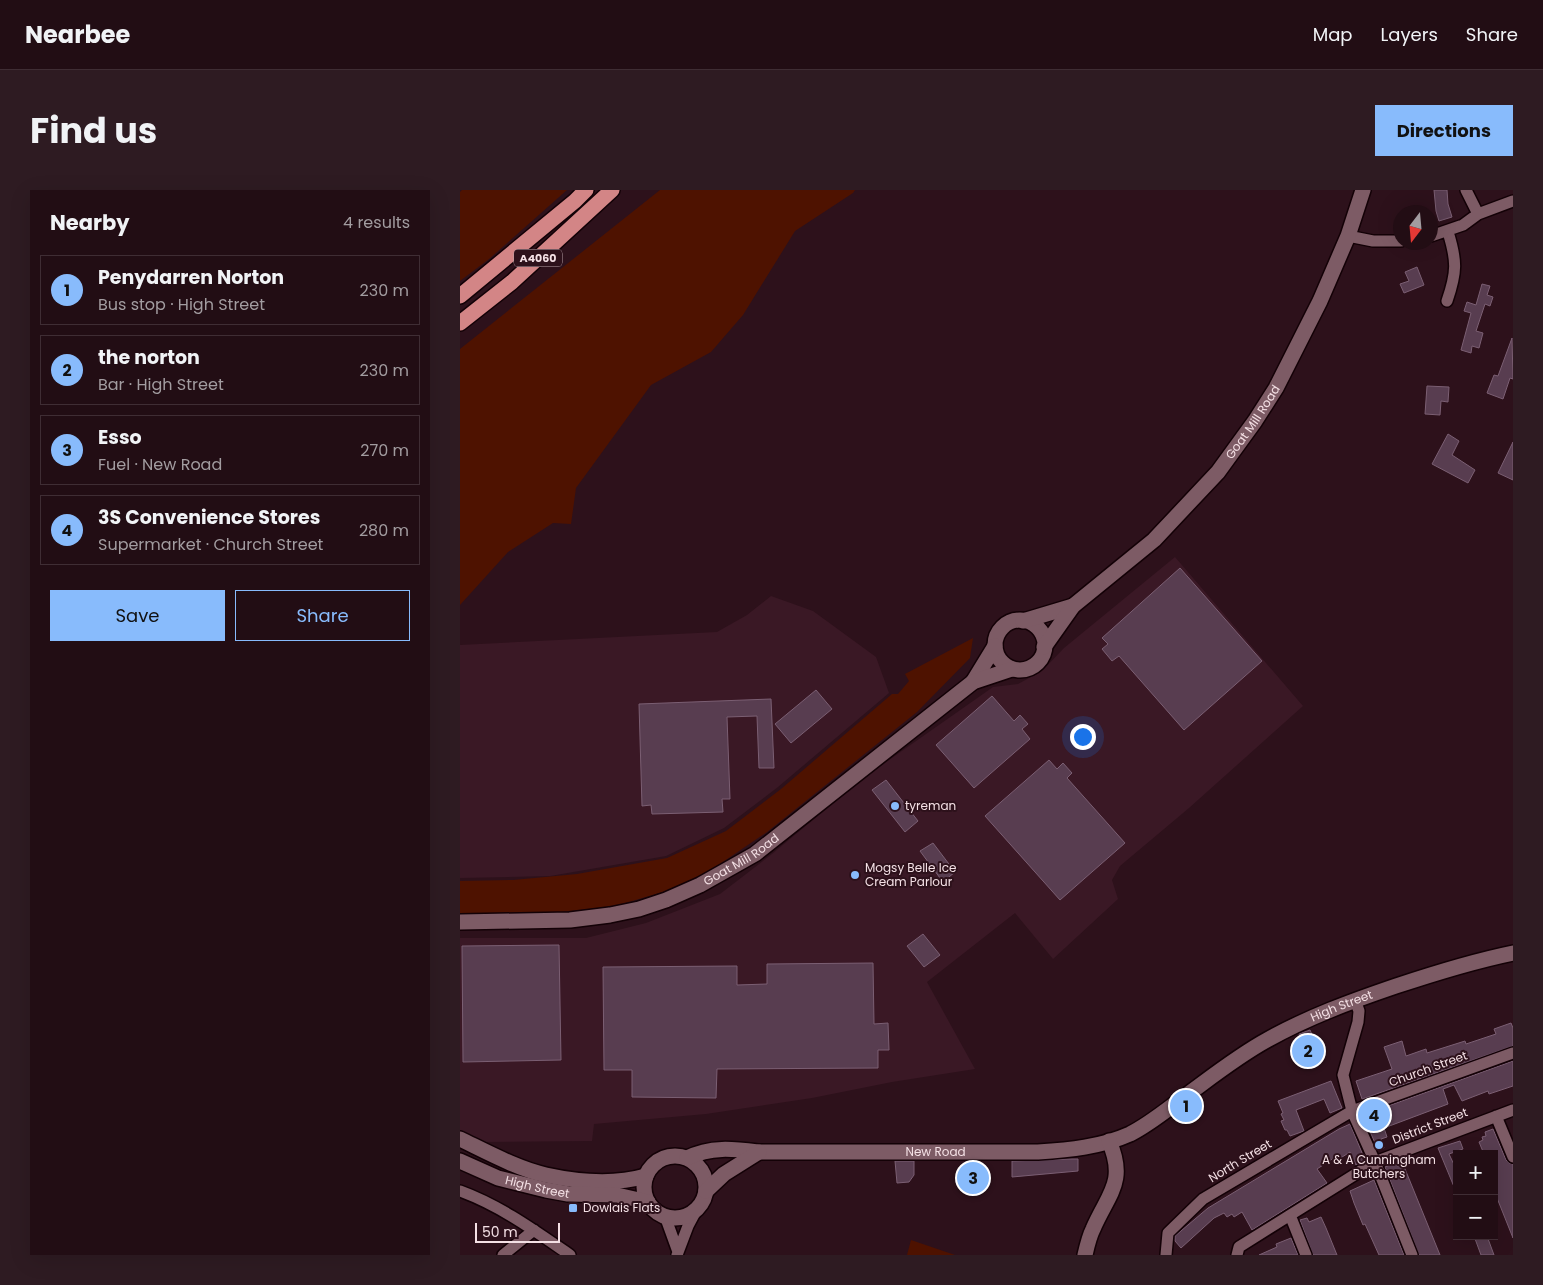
<!DOCTYPE html>
<meta charset="utf-8">
<style>
body{margin:0;font-family:Poppins,sans-serif;background:#2e1b22;color:#f1f3f6}
.controls{position:absolute;right:15px;bottom:15px;display:grid;overflow:hidden;border-radius:0px;box-shadow:0 5px 20px #0002}
.controls button{width:45px;height:45px;display:grid;place-items:center;padding:0;border:0;border-bottom:1px solid #3f2d34;background:#220d14;color:#f1f3f6;font:25px sans-serif}
.compass{position:absolute;left:933px;top:15px;width:45px;height:45px;border-radius:50%;background:#220d14;box-shadow:0 5px 20px #0002;rotate:196deg}
.scale{position:absolute;left:15px;bottom:12px;width:85px;box-sizing:border-box;padding-left:5px;border:2px solid #f4e0e5;border-top:0;font-size:14px;line-height:18px;white-space:nowrap;color:#f4e0e5;-webkit-text-stroke:4px #2d111b;paint-order:stroke}
.you{position:absolute;left:622px;top:546px;width:18px;height:18px;margin:-12px;border:4px solid #fff;border-radius:50%;background:#1a73e8;box-shadow:0 0 0 8px #1a73e833}
.badge{display:grid;place-items:center;width:32px;height:32px;border-radius:50%;background:#88bbfc;color:#111;font-size:16px;font-weight:700}
.pin{position:absolute;translate:-50% -50%;border:2px solid #fff;box-shadow:0 1px 5px #0006}
.list{margin:0;padding:0;list-style:none}
h2{display:flex;justify-content:space-between;align-items:center;height:65px;margin:0;padding:0 20px;font-size:21px}
h2 small{font-size:16px;font-weight:400;color:#a29ca0}
.list li{display:grid;grid-template-columns:32px 1fr auto;gap:15px;align-items:center;box-sizing:border-box;height:70px;margin:0 10px 10px;padding:0 10px;border:1px solid #3f2d34;border-radius:0px}
.list b{display:block;font-size:19px;white-space:nowrap}
.list p{margin:0;font-size:16px;white-space:nowrap;color:#a29ca0}
.list em{font-size:16px;font-style:normal;color:#a29ca0}
.actions{display:flex;gap:10px;padding:15px 20px}
.actions a{flex:1;padding:11px 0;border:1px solid #88bbfc;border-radius:0px;text-align:center;font-size:18px;color:#88bbfc}
.actions .main{background:#88bbfc;color:#111}
.map{position:relative;flex:none;width:1053px;height:1065px;overflow:hidden;border-radius:0px}
header{display:flex;align-items:center;gap:30px;box-sizing:border-box;height:70px;padding:0 25px;background:#220d14;border-bottom:1px solid #3f2d34}
header strong{font-size:24px}
nav{display:flex;gap:28px;margin-inline-start:auto;font-size:18px}
.intro{display:flex;align-items:center;justify-content:space-between;box-sizing:border-box;height:120px;padding:0 30px}
h1{margin:0;font-size:35px}
.button{padding:12px 22px;border-radius:0px;background:#88bbfc;color:#111;font-size:18px;font-weight:700}
main{display:flex;gap:30px;padding:0 30px}
aside{flex:1;background:#220d14;border-radius:0px;box-shadow:0 5px 20px #0002}
.map>svg:first-child{display:block}
.built{fill:#3a1825}
.green{fill:#4e1200}
.building{fill:#583d50;stroke:#7b5f73}
.lines{fill:none;stroke-linecap:round;stroke-linejoin:round}
.street-casing{stroke:#130106;stroke-width:14}
.secondary-casing{stroke:#130106;stroke-width:18}
.highway-casing{stroke:#130106;stroke-width:18}
.street{stroke:#7d5b65;stroke-width:11}
.secondary{stroke:#7d5b65;stroke-width:15}
.highway{stroke:#d38586;stroke-width:15}
.poi-dot{fill:#88bbfc;stroke:#2d111b;stroke-width:2}
.labels{text-anchor:middle;stroke-width:4;stroke-linejoin:round;paint-order:stroke}
.shield{fill:#2d111b;stroke:#b8a2a8;stroke-width:1}
.shield-label{font-size:11px;font-weight:bold;fill:#f4e0e5}
.street-label{font-size:12px;fill:#f4e0e5;stroke:#2d111b}
.poi-label{font-size:12px;fill:#f4e0e5;stroke:#2d111b;text-anchor:start}
</style>
<header>
<strong>Nearbee</strong>
<nav><a>Map</a><a>Layers</a><a>Share</a></nav>
</header>
<div class="intro"><h1>Find us</h1><a class="button">Directions</a></div>
<main>
<aside>
<h2>Nearby<small>4 results</small></h2>
<ul class="list">
<li><span class="badge">1</span><div><b>Penydarren Norton</b><p>Bus stop · High Street</p></div><em>230 m</em></li>
<li><span class="badge">2</span><div><b>the norton</b><p>Bar · High Street</p></div><em>230 m</em></li>
<li><span class="badge">3</span><div><b>Esso</b><p>Fuel · New Road</p></div><em>270 m</em></li>
<li><span class="badge">4</span><div><b>3S Convenience Stores</b><p>Supermarket · Church Street</p></div><em>280 m</em></li>
</ul>
<div class="actions"><a class="main">Save</a><a>Share</a></div>
</aside>
<div class="map">
<svg width="1053" height="1065" viewBox="0 0 1053 1065">
<rect width="100%" height="100%" fill="#2d111b"/>
<path class="built" d="M715,367L843,516L729,618L660,676L652,690L658,709L593,769L555,723L467,792L515,879L432,892L352,908L246,924L134,934L132,951L23,952L0,940V748H126L186,733L260,704L312,664L402,589L533,497L558,494L582,481L604,458Z
M311,406L353,421L416,467L429,503L318,597L264,638L206,666L90,686L0,688V455L257,442L287,425Z"/>
<path class="green" d="M2,0H107L29,69L0,91V2Z
M200,0H395L393,3L335,41L283,125L251,162L191,195L116,298L111,334L93,333L48,362L0,415V159Z
M513,448L510,468L457,522L307,642L251,680L210,700L155,716L84,724H0V691L53,690L117,684L207,668L266,641L321,599L432,504H438L449,491L445,484Z
M451,1050L495,1065H447Z"/>
<path class="building" d="M974,0H987L988,14L992,27L979,31L976,21Z
M957,77L964,95L944,103L940,94L949,91L945,82Z
M1022,94L1030,96L1027,105L1033,107L1030,116L1025,114L1016,141L1023,143L1019,158L1012,156L1011,163L1001,160L1011,123L1004,121L1007,112L1016,115Z
M1052,148L1053,189L1050,188L1043,209L1027,203L1034,185L1038,186Z
M967,196L989,197L988,212L981,211L980,225L965,224Z
M988,244L999,251L992,265L1015,280L1008,293L972,274Z
M1053,252V290L1038,283Z
M720,378L802,471L724,540L659,466L652,471L642,459L648,454L642,448Z
M356,500L372,519L331,553L315,534Z
M532,506L554,531L560,525L568,534L562,539L570,549L514,598L476,555Z
M311,509L314,578H299L297,526L267,527L270,609H262L263,622L192,624L191,615L182,616L179,514Z
M589,570L597,579L603,573L612,583L607,588L665,653L600,710L525,626Z
M426,590L458,631L445,642L412,600Z
M473,653L495,682L483,692L460,661Z
M463,744L480,765L464,777L447,756Z
M99,755L101,870L3,872L2,756Z
M413,773L414,834L428,833L429,860H418V878L257,879L256,908L172,907V880H144L143,777L277,776V795L307,794V774Z
M1051,833L1053,838V856L902,909L896,891L932,879L924,857L942,851L946,866L966,859L967,863L1005,851L1006,854L1036,844L1034,839Z
M850,840L863,870L854,874L853,872L846,875L843,867L840,869L834,855L842,851L839,844Z
M1053,871V896L1029,904L1028,901L1002,911L994,895L983,899L988,914L924,938L927,947L921,949L924,958L918,960L903,925Z
M871,891L882,918L870,923L864,909L836,920L844,941L830,946L827,940H825L821,931L824,930L821,924L823,923L818,911Z
M890,934L905,970L896,975L890,962L879,969L877,966L857,979L867,993L792,1040L782,1022L774,1027L772,1024L767,1027L764,1023L754,1028L721,1058L715,1051V1046L748,1018L879,939Z
M1033,939L1046,970L1049,973L1053,974V1048L1037,1008L1034,1009V964H1024L1019,952L1023,950L1022,947L1026,946L1025,942Z
M1000,951L1003,959L989,964L997,981V1004L978,958Z
M608,969H618V981L552,987V971Z
M435,971H454V985L449,992L437,993Z
M935,973L937,976L943,974L980,1065H959L925,977Z
M914,990L944,1065H919L905,1034L903,1035L894,1013L890,1001Z
M861,1027L866,1038L877,1065H853L840,1030L847,1028L849,1032Z
M1014,1046H1027L1034,1065H1021Z
M831,1048L838,1065H799L817,1057L816,1054Z"/>
<g class="lines">
<defs>
<path id="street" d="M1006,0L1018,24
M888,46L913,51H941
M971,46L1003,35L1018,24L1053,11
M987,111C997,82 997,71 988,42
M895,810L899,821L898,832L883,885L892,921L915,972L952,1065
M1036,926L1053,967
M0,1001C41,1016 75,1041 110,1065
M830,1025L846,1065
M205,1026L218,1062
M43,1065L74,1040
M217,1065L228,1036L237,1019
M706,1065L708,1043L743,1009L892,921L1053,863
M777,1065L779,1057L915,972L1053,920"/>
<g id="secondary">
<circle cx="560" cy="455" r="25"/>
<path d="M563,431L613,416"/>
<path id="s1" d="M584,457L613,416L694,350L758,282L795,231L816,198L860,111L888,46L903,0"/>
<path d="M513,492L535,456"/>
<path id="s2" d="M0,732L110,730L150,725L179,719L206,710L240,695L295,664L513,492L552,479"/>
<path d="M0,949C25,961 58,979 86,985C118,992 154,995 186,986"/>
<circle cx="215" cy="997" r="31"/>
<path id="s3" d="M227,968C251,956 274,959 299,962H578C609,960 641,957 670,944C688,935 704,922 720,910C749,889 776,867 807,850C848,827 892,811 936,796C975,783 1014,771 1053,763"/>
<path id="s4" d="M0,971L38,988L86,1000L108,1004L157,1005L188,1012"/>
<path d="M246,1001L264,984L299,962"/>
<path d="M625,1065C627,1056 629,1047 633,1039C648,1004 667,992 649,951"/>
</g>
<path id="highway" d="M0,106L115,11L126,0
M0,133L52,92L152,0"/>
</defs>
<use href="#street" class="street-casing"/>
<use href="#secondary" class="secondary-casing"/>
<use href="#highway" class="highway-casing"/>
<use href="#street" class="street"/>
<use href="#secondary" class="secondary"/>
<use href="#highway" class="highway"/>
</g>
<g class="poi-dot">
<circle cx="435" cy="616" r="5"/>
<circle cx="395" cy="685" r="5"/>
<circle cx="919" cy="955" r="5"/>
<rect x="108" y="1013" width="10" height="10" rx="2.5"/>
</g>
<g class="labels">
<rect class="shield" x="54" y="59.5" width="48" height="17" rx="4"/>
<g class="shield-label">
<text x="78" y="72">A4060</text>
</g>
<g class="street-label">
<text dy="4" stroke="none"><textPath href="#s1" startOffset="309">Goat Mill Road</textPath></text>
<text dy="4" stroke="none"><textPath href="#s2" startOffset="294">Goat Mill Road</textPath></text>
<text dy="4" stroke="none"><textPath href="#s3" startOffset="695">High Street</textPath></text>
<text transform="translate(968 879) rotate(-20)" y="4">Church Street</text>
<text transform="translate(970 936) rotate(-21)" y="4">District Street</text>
<text dy="4" stroke="none"><textPath href="#s3" startOffset="250">New Road</textPath></text>
<text transform="translate(780 971) rotate(-31)" y="4">North Street</text>
<text dy="4" stroke="none"><textPath href="#s4" startOffset="82">High Street</textPath></text>
</g>
<g class="poi-label">
<text x="445" y="620">tyreman</text>
<text x="405" y="682">Mogsy Belle Ice<tspan x="405" dy="14">Cream Parlour</tspan></text>
<text x="919" y="974" text-anchor="middle">A &amp; A Cunningham<tspan x="919" dy="14">Butchers</tspan></text>
<text x="123" y="1022">Dowlais Flats</text>
</g>
</g>
</svg>
<div class="controls">
<button>+</button>
<button>−</button>
</div>
<svg class="compass" viewBox="-18 -18 36 36"><path d="M0-13l5 13h-10z" fill="#e53935"/><path d="M0 13l5-13h-10z" fill="#a29ca0"/></svg>
<div class="scale">50 m</div>
<div class="you"></div>
<div class="pin badge" style="left:726px;top:916px">1</div>
<div class="pin badge" style="left:848px;top:861px">2</div>
<div class="pin badge" style="left:513px;top:988px">3</div>
<div class="pin badge" style="left:914px;top:925px">4</div>
</div>
</main>
